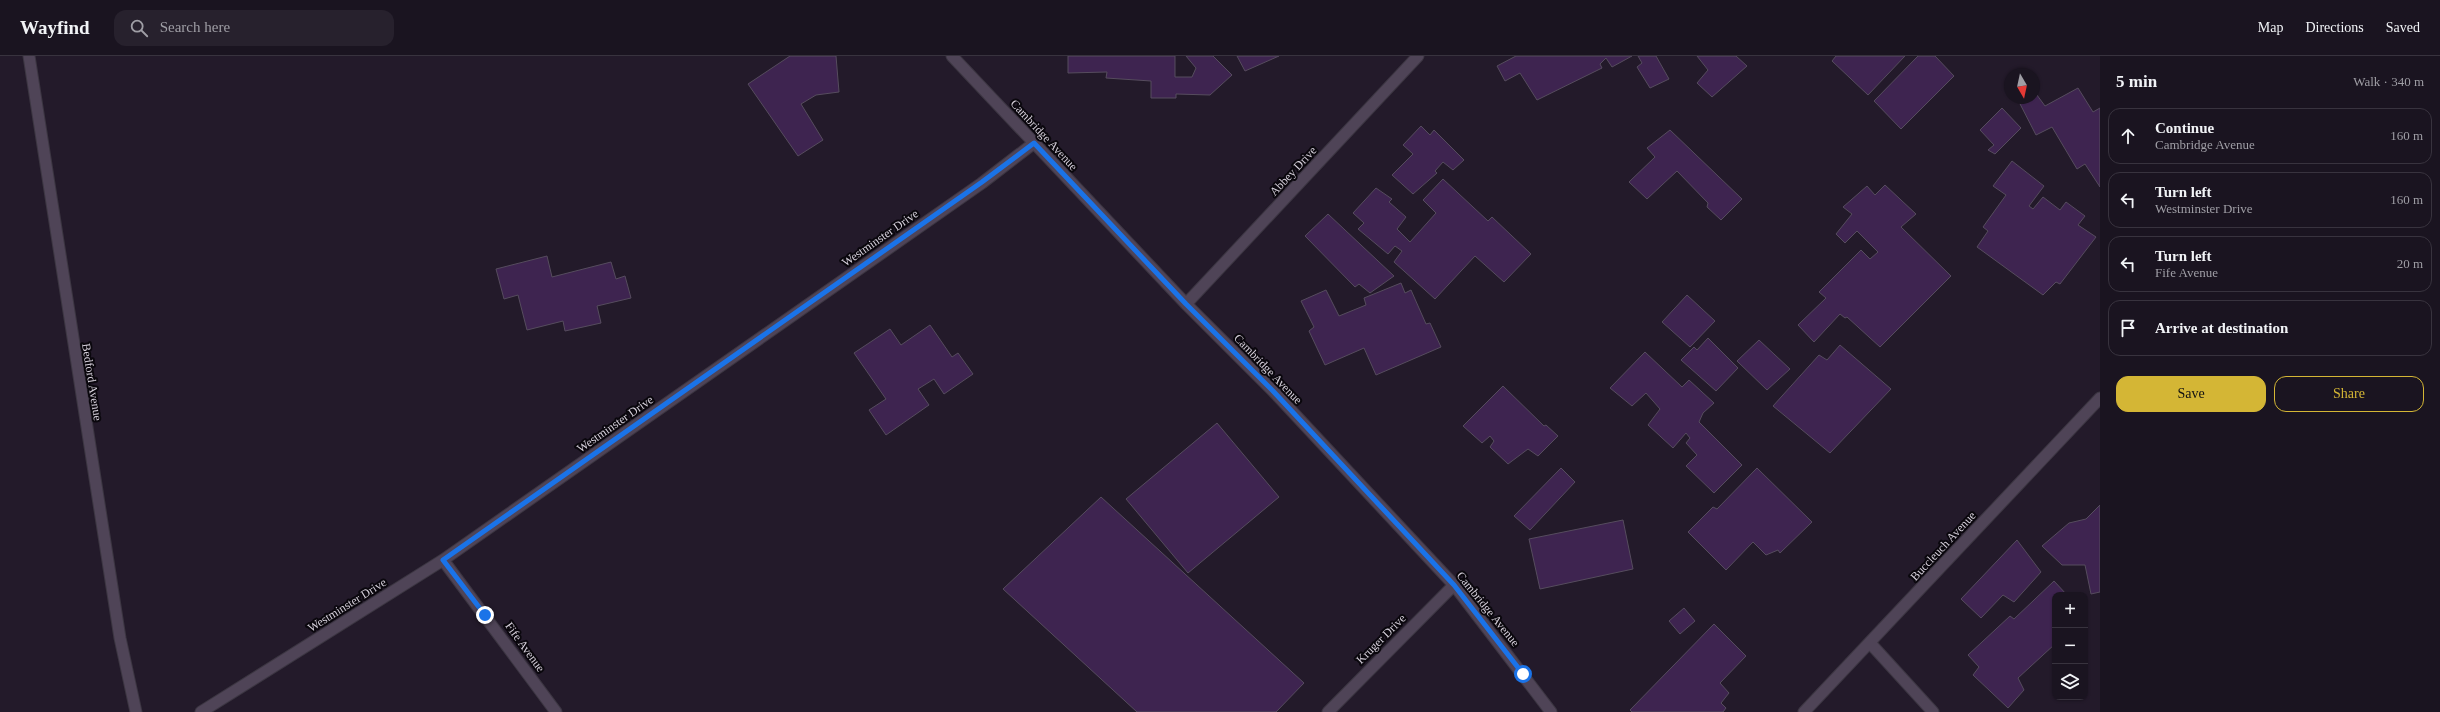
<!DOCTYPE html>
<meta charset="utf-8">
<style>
body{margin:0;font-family:Georgia,serif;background:#27212d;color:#f1f3f6}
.controls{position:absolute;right:12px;bottom:12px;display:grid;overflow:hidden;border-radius:8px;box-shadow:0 1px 3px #0004}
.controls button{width:36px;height:36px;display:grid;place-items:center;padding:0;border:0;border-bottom:1px solid #38333e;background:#1a1420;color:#f1f3f6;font:20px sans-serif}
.compass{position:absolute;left:2004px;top:12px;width:36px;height:36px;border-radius:50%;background:#1a1420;box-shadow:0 1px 3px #0004;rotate:171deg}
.stop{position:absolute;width:12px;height:12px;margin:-9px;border:3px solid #1a73e8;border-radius:50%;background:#fff}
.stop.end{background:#1a73e8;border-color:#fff;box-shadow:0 1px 4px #0008}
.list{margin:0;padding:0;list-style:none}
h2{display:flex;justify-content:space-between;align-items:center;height:52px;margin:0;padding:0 16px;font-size:17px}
h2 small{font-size:13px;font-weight:400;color:#9f9ea5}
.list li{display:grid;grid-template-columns:26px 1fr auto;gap:12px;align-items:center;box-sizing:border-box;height:56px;margin:0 8px 8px;padding:0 8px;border:1px solid #38333e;border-radius:12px}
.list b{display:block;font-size:15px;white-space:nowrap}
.list p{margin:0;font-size:13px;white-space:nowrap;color:#9f9ea5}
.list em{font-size:13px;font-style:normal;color:#9f9ea5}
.actions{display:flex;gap:8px;padding:12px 16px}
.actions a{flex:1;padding:9px 0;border:1px solid #d4b635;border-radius:12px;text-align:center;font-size:14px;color:#d4b635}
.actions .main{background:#d4b635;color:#111}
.icon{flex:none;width:22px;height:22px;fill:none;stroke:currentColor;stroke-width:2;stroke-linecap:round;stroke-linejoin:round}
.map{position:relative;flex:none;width:2100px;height:656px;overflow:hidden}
header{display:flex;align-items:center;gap:24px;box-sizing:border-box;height:56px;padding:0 20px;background:#1a1420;border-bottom:1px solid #38333e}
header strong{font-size:19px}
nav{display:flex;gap:22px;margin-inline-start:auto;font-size:14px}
.search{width:280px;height:36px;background:#27212d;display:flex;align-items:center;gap:10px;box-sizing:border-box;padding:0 14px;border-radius:12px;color:#9f9ea5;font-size:15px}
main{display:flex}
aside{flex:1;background:#1a1420}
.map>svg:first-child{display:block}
.building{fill:#3e2450;stroke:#564c5e}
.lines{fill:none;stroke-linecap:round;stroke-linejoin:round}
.minor-casing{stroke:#3c3642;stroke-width:13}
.minor{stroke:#4f4457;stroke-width:11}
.route{stroke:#1a73e8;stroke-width:5}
.labels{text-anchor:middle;stroke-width:4;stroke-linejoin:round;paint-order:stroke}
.street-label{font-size:12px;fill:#d6d0db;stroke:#0a070d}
</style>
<header>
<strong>Wayfind</strong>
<div class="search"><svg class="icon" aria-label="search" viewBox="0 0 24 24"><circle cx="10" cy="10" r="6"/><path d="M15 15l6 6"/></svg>Search here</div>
<nav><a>Map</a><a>Directions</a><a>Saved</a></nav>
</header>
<main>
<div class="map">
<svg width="2100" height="656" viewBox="0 0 2100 656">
<rect width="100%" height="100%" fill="#231a2a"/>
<path class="building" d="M790,0H836L839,36L816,39L801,48L823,84L798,100L748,28Z
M1068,0H1175V21H1192L1196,12L1186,0H1213L1232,19L1210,39L1176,38V42H1151V25L1106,22L1107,16L1068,17Z
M1237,0H1279L1245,15Z
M1516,0H1632L1612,11L1606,2L1600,8L1602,12L1537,44L1520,17L1505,25L1497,10Z
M1638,0H1656L1669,23L1650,32L1637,11L1642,7Z
M1697,0H1736L1747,10L1712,41L1697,27L1708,14Z
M1836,0H1905L1868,39L1832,5Z
M1918,0H1935L1954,20L1901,73L1874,45Z
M2078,32L2093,56L2100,52V131L2085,108L2077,113L2052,71L2036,79L2017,42H2034V35L2045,50Z
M2002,52L2021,72L1995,98L1988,94L1994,89L1980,74Z
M1421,70L1430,79L1434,74L1464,104L1453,114L1443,106L1435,115L1437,117L1413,138L1392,119L1413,98L1403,89Z
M1670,74L1742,143L1721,164L1707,151L1708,147L1677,115L1647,143L1629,126L1655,101L1647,92Z
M2012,105L2044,130L2029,150L2033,153L2043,141L2060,154L2066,146L2085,160L2078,169L2096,181L2060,228L2056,226L2043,239L1977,191L1988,175L1983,171L2006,139L1993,130Z
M1443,123L1488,165L1492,161L1531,198L1504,226L1475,200L1435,243L1394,206L1402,195L1395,190L1388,198L1358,173L1364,167L1353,157L1376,132L1392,143L1389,146L1406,161L1397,173L1410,186L1436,157L1423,144Z
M1885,129L1916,158L1901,171L1951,220L1880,291L1847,261L1845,262L1840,258L1814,286L1798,269L1826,242L1819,236L1861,194L1870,203L1878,196L1857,175L1845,187L1836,178L1852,158L1843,151L1867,130L1875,139Z
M1328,158L1394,220L1370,237L1359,228L1355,231L1305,180Z
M547,200L552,221L611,206L616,223L625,220L631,242L597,250L601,267L565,275L563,265L527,274L518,239L504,243L496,213Z
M1401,227L1405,237L1411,234L1426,268L1430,267L1441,291L1376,319L1364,292L1325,309L1309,275L1314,271L1301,245L1326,234L1339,260L1366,249L1364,242Z
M1687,239L1715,265L1690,291L1662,266Z
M930,269L952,301L958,297L973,318L944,338L934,323L918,333L929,349L886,379L869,354L886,343L854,297L890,273L901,289Z
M1708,282L1738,312L1716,335L1681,304L1694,291L1697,294Z
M1759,284L1790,313L1767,334L1737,305Z
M1840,289L1891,333L1830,397L1773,350L1819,299L1827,304Z
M1645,296L1682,331L1689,324L1714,347L1703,357L1699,366L1742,409L1714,437L1686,410L1697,399L1686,387L1690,382L1686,377L1673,392L1648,369L1660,353L1646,337L1632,350L1610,332Z
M1503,330L1544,370L1546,369L1558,380L1538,400L1528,393L1508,408L1490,391L1494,385L1490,380L1482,387L1463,370Z
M1217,367L1279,441L1188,517L1126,443Z
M1561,412L1575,426L1530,474L1514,460Z
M1757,412L1812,466L1780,497L1778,494L1766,499L1753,486L1726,514L1688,476L1713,451L1717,453Z
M1101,441L1304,627L1276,656H1137L1003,533Z
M2100,449V536L2091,538L2085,509H2062L2042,490L2069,467L2086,463Z
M1623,464L1633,513L1540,533L1529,483Z
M2017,484L2041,516L2014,546L2003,539L1981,562L1961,543Z
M2054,525L2067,539H2055V588L2018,622L2024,634L2008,652L1973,619L1979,611L1968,599L2010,560L2014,563Z
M1684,552L1695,565L1680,578L1669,565Z
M1714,568L1746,600L1720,627L1729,637L1721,647L1726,652L1723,656H1632L1630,654Z"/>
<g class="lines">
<defs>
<path id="minor" d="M29,0L120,582L136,656
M952,0L1186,248L1273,335L1454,529L1551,656
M1186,248L1418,0
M443,504L556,656
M1870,587L1933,656
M201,656L443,504L982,127L1034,87
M1328,656L1454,529
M1804,656L2100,342"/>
</defs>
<use href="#minor" class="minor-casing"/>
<use href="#minor" class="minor"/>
</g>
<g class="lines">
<path class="route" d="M485,559L443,504L982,126L1034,87L1186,248L1273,335L1454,529L1523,618"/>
</g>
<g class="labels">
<g class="street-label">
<text transform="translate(1044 79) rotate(47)" y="4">Cambridge Avenue</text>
<text transform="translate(1293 115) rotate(-47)" y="4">Abbey Drive</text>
<text transform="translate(880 182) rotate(-35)" y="4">Westminster Drive</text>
<text transform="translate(1268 313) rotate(46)" y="4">Cambridge Avenue</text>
<text transform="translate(92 326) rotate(81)" y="4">Bedford Avenue</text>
<text transform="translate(615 368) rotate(-35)" y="4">Westminster Drive</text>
<text transform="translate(1943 490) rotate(-47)" y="4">Buccleuch Avenue</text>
<text transform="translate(347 549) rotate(-32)" y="4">Westminster Drive</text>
<text transform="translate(1488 553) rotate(51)" y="4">Cambridge Avenue</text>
<text transform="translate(1381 583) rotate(-45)" y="4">Kruger Drive</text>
<text transform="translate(525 591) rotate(54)" y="4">Fife Avenue</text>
</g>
</g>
</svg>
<div class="controls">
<button>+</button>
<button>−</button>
<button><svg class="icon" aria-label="layers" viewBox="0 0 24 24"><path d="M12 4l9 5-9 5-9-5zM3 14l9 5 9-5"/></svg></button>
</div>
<svg class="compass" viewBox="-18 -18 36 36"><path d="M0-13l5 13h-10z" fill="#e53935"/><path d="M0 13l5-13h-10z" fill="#9f9ea5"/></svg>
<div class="stop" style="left:1523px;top:618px"></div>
<div class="stop end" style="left:485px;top:559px"></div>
</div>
<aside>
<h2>5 min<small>Walk · 340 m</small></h2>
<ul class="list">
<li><svg class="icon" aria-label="ahead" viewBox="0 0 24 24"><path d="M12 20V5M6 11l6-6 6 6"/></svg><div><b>Continue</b><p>Cambridge Avenue</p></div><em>160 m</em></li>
<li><svg class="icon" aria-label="left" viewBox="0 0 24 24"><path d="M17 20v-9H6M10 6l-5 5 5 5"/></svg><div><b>Turn left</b><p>Westminster Drive</p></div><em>160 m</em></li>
<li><svg class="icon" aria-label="left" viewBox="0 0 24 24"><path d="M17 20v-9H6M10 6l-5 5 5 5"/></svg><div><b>Turn left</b><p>Fife Avenue</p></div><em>20 m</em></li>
<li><svg class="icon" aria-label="arrive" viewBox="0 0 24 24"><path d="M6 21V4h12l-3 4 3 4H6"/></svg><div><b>Arrive at destination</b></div></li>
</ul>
<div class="actions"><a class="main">Save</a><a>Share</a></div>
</aside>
</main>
